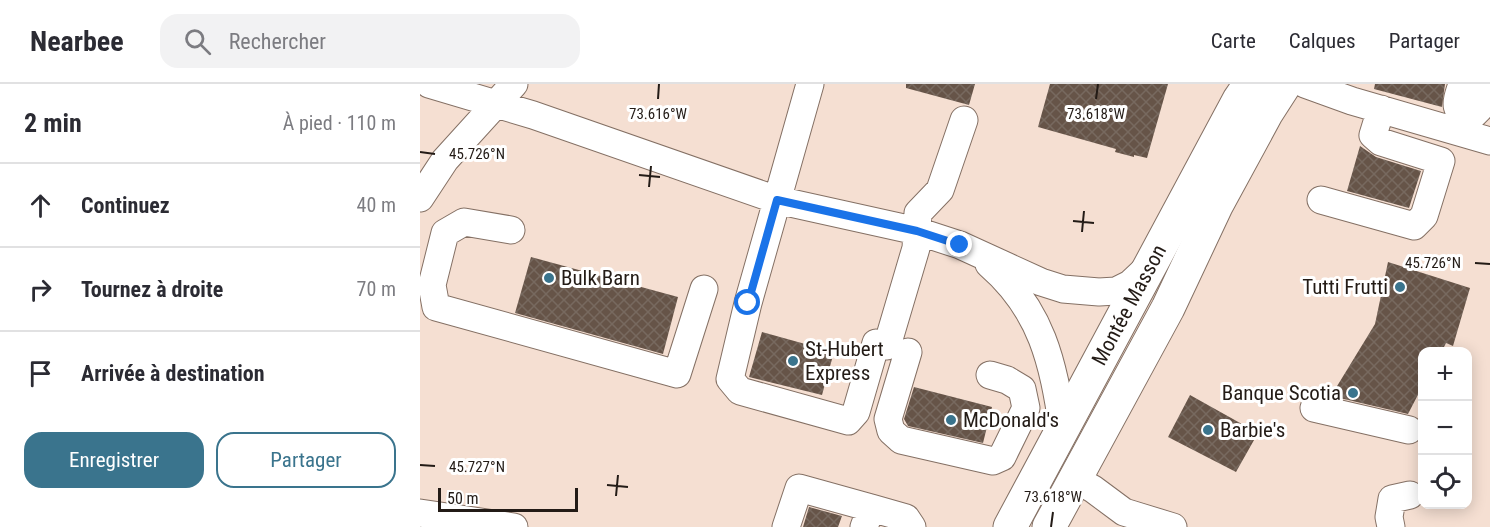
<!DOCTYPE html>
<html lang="fr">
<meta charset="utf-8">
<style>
body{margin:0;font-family:"Roboto Condensed",sans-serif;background:#f2f2f3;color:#2b2b33}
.controls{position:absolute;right:18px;bottom:18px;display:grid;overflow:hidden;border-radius:12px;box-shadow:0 3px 15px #0003}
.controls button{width:54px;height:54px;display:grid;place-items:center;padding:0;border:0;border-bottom:2px solid #e1e1e2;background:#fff;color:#2b2b33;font:30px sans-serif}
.scale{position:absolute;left:18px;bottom:15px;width:140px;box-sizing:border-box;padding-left:6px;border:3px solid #231b16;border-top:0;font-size:16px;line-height:21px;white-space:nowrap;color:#231b16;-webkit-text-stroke:4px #fff;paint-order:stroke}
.stop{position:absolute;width:18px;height:18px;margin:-14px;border:4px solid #1a73e8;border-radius:50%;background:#fff}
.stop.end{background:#1a73e8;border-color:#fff;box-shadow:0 2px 6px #0008}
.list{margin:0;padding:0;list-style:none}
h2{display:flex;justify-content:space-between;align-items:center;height:78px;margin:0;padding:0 24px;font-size:26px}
h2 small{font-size:20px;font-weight:400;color:#7c7c81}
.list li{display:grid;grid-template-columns:39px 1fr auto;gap:18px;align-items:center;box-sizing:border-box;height:84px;padding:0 24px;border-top:2px solid #e1e1e2}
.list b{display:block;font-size:22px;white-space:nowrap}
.list em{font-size:20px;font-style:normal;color:#7c7c81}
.actions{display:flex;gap:12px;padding:18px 24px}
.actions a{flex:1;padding:14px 0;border:2px solid #3a748d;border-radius:18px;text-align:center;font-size:21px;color:#3a748d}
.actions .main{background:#3a748d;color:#fff}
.icon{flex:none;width:33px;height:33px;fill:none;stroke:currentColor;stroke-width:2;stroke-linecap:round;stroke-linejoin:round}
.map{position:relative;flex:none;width:1070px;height:443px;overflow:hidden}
header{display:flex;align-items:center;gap:36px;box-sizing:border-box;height:84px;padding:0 30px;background:#fff;border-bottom:2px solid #e1e1e2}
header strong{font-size:28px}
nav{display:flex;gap:33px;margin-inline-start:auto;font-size:21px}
.search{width:420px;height:54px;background:#f2f2f3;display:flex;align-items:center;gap:15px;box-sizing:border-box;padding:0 21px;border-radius:18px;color:#7c7c81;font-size:22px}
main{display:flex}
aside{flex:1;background:#fff}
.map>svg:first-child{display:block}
.building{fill:url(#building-cross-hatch)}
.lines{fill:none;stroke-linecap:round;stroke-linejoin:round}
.minor-casing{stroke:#847064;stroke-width:29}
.major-casing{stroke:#847064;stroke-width:35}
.minor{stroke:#fff;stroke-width:27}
.major{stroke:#fff;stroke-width:33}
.route{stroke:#1a73e8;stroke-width:8}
.ticks{fill:none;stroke:#231b16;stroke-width:2}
.poi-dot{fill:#3a748d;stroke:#fff;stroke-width:2}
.labels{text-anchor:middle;stroke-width:6;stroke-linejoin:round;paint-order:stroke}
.poi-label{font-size:21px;fill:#231b16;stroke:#fff;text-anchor:start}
.street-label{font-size:21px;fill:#231b16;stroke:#fff}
.ticks-label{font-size:15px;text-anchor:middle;fill:#231b16;stroke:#fff;stroke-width:6;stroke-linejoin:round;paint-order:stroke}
</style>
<header>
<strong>Nearbee</strong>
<div class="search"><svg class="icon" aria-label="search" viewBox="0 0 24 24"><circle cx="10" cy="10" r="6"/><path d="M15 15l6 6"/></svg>Rechercher</div>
<nav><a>Carte</a><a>Calques</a><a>Partager</a></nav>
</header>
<main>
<aside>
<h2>2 min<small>À pied · 110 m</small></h2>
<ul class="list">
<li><svg class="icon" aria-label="ahead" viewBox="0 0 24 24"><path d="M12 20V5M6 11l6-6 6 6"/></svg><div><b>Continuez</b></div><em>40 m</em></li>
<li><svg class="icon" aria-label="right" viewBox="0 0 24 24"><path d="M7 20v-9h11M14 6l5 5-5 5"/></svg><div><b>Tournez à droite</b></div><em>70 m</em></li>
<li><svg class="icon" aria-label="arrive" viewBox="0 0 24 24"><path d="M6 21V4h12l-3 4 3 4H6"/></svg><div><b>Arrivée à destination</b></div></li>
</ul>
<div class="actions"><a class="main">Enregistrer</a><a>Partager</a></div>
</aside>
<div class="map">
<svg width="1070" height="443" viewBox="0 0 1070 443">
<defs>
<pattern id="building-cross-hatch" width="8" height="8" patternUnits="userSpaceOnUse" patternTransform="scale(1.5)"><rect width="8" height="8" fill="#665448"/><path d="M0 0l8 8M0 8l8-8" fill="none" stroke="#77695f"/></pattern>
</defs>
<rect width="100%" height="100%" fill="#f5dfd2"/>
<path class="building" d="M486,0H555L549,21L486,4Z
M630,0H748L727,74L714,71V73L695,68L696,65L618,43Z
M955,0H1025L1022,23L954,5Z
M940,62L956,73L1001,87L989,124L927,107Z
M111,173L258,213L243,270L95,229Z
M968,178L1050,204L1033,262L1026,259L1022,267H1002V303L988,330L911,312L955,240Z
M342,248L414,268L402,311L329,293Z
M494,303L572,323L563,359L488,342L484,335Z
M770,311L838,349L816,388L748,353Z
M389,423L422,432L418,443H383Z"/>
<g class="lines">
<defs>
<path id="minor" d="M9,0L113,31L357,116L497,147L540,161L621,198L643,205L679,208L696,207L710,200L727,184
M390,0L328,219L310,295L320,307L428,337L436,328L456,259
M885,0L932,17L1070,57
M1042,0C1037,16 1030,31 1054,30L1059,25L1067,0
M0,114L25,76L94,0
M901,116L994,142L1004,132L1021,77L961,58L953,51L961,25
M91,146L44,138L25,149L12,201L16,223L257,290L284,205
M569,180C622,226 633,278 643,345
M467,262L496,164L498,129L520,106L544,36
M488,268L468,335L471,347L481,356L573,377L582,373L606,324L602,305L587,296L570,291
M894,324L989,346
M655,395L673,405L704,428L753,443
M0,429L94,443
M366,443L379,404L451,424
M444,443L451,424L486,434L492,443
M971,443L969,433L972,415L990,411"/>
<g id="major">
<path id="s1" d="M590,443L819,16L830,0"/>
<path d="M629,443L748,224L796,122L847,28L865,0"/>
</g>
</defs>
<use href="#minor" class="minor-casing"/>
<use href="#major" class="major-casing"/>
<use href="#minor" class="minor"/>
<use href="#major" class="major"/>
</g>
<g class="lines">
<path class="route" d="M328,219L357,116L497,147L540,161"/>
</g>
<path class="ticks" d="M238,15L239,0M676,15L678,0M0,68L15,70M219,91L240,93M229,103L231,82M653,137L674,139M662,148L664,127M1055,179L1070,180M0,381L15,382M187,401L208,403M196,412L198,391M631,443L633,428"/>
<g class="poi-dot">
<circle cx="129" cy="194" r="6"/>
<circle cx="980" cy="203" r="6"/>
<circle cx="373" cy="277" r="6"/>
<circle cx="933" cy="309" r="6"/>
<circle cx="531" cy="336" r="6"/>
<circle cx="788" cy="346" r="6"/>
</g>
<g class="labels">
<g class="poi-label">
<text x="141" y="201">Bulk Barn</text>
<text x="968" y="210" text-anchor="end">Tutti Frutti</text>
<text x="385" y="272">St-Hubert<tspan x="385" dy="24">Express</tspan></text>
<text x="921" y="316" text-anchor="end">Banque Scotia</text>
<text x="543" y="343">McDonald's</text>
<text x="800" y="353">Barbie's</text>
</g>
<g class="street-label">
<text dy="7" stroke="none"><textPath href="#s1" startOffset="252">Montée Masson</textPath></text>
</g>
</g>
<g class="ticks-label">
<text x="238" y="35">73.616°W</text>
<text x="676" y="35">73.618°W</text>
<text x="57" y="75">45.726°N</text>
<text x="1013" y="184">45.726°N</text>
<text x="57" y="388">45.727°N</text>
<text x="633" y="418">73.618°W</text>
</g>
</svg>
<div class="controls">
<button>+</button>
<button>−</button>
<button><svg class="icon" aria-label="locate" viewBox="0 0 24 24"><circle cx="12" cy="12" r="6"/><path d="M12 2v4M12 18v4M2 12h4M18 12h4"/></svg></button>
</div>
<div class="scale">50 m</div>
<div class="stop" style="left:328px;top:219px"></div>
<div class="stop end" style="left:540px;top:161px"></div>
</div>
</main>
